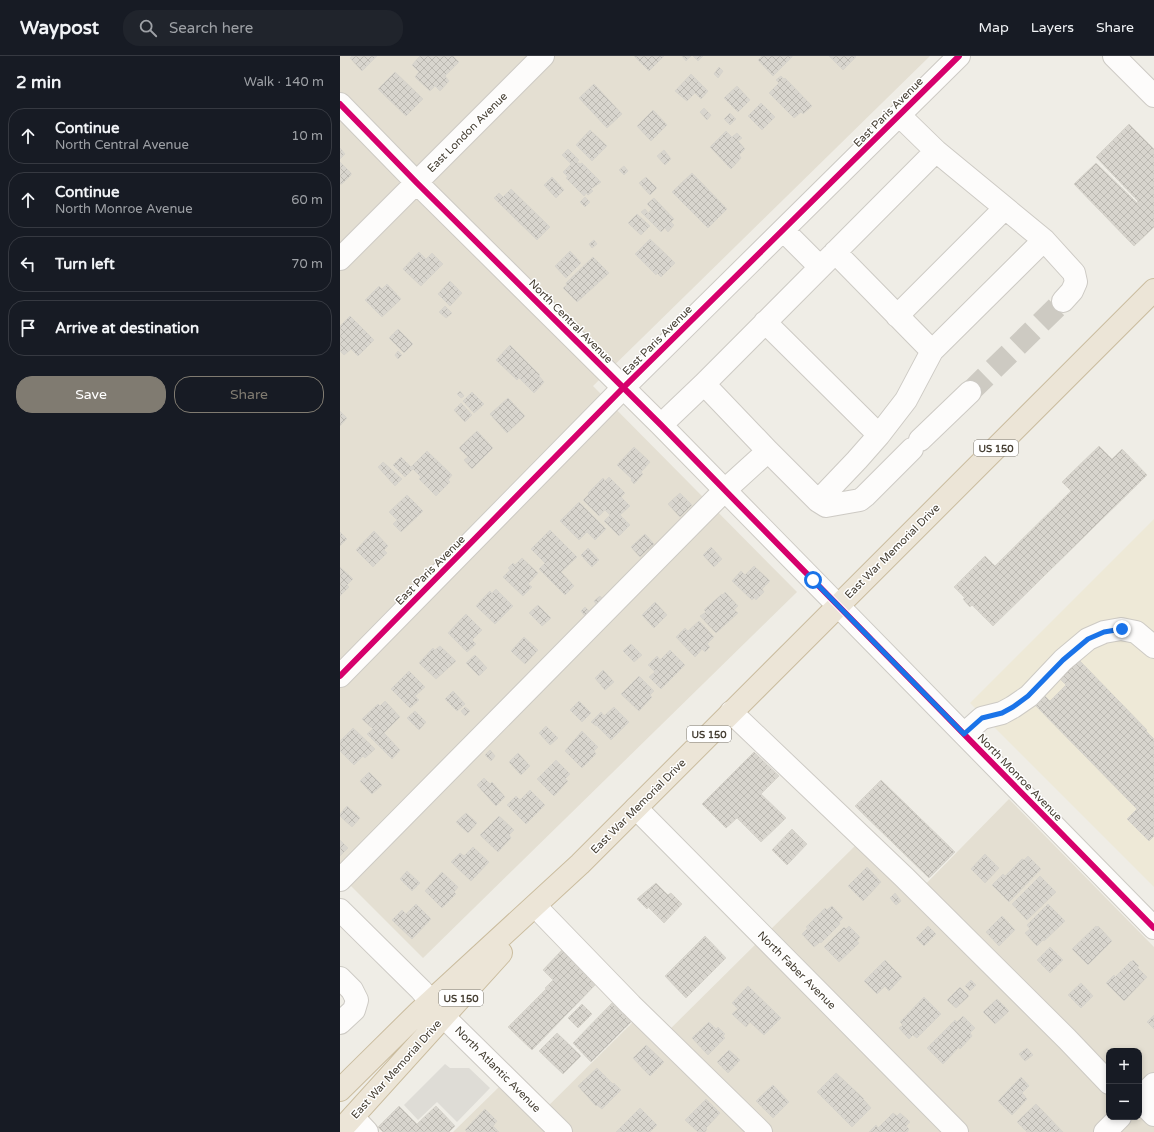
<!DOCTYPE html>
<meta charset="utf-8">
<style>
body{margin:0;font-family:"Varela Round",sans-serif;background:#20242c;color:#f1f3f6}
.controls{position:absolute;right:12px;bottom:12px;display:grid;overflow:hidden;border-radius:8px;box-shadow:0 2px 6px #0003}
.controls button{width:36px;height:36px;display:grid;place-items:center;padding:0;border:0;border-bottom:1px solid #363941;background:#171b24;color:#f1f3f6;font:20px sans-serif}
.stop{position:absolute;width:12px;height:12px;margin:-9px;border:3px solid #1a73e8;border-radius:50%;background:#fff}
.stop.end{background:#1a73e8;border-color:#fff;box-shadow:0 1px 4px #0008}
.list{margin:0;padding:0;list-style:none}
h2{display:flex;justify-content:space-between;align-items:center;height:52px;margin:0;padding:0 16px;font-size:17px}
h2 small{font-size:13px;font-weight:400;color:#9ea1a6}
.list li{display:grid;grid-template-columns:26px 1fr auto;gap:12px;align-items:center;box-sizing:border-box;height:56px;margin:0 8px 8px;padding:0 8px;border:1px solid #363941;border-radius:16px}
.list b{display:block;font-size:15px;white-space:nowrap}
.list p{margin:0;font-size:13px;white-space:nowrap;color:#9ea1a6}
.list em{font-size:13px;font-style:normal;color:#9ea1a6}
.actions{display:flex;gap:8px;padding:12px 16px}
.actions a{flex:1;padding:9px 0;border:1px solid #807b71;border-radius:16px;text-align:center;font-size:14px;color:#807b71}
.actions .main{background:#807b71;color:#fff}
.icon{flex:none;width:22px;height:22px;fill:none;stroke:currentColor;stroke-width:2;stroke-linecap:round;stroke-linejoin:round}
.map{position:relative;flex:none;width:814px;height:1076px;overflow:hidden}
header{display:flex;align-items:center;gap:24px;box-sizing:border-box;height:56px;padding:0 20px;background:#171b24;border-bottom:1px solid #363941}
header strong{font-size:19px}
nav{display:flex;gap:22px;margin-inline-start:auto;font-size:14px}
.search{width:280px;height:36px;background:#20242c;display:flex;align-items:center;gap:10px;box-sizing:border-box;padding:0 14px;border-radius:16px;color:#9ea1a6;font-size:15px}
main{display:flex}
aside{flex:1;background:#171b24}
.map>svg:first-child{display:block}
.residential{fill:#e4dfd2;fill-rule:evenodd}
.education{fill:#eee9d7}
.parking{fill:#dedcd6}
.building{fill:url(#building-cross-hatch);stroke:#d7d4cc}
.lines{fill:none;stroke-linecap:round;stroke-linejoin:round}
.minor-tunnel{stroke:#cdcac2;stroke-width:22;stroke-dasharray:22 11;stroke-linecap:butt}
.minor-casing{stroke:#cdcac4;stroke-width:24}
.highway-casing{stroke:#cabc9e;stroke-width:24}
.minor{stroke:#fdfcfb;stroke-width:22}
.highway{stroke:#ece5d7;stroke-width:22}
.cycleway-casing{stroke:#fff;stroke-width:8}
.cycleway{stroke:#d6006c;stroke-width:6}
.route{stroke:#1a73e8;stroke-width:5}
.labels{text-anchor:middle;stroke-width:3;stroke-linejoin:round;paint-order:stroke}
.shield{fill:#fff;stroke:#7d7870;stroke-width:1}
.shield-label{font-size:10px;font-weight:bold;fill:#453e32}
.street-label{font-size:11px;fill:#453e32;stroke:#fff}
</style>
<header>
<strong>Waypost</strong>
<div class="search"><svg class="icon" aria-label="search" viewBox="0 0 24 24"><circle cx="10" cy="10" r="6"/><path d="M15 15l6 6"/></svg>Search here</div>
<nav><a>Map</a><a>Layers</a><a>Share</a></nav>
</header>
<main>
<aside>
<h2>2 min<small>Walk · 140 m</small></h2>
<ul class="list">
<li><svg class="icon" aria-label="ahead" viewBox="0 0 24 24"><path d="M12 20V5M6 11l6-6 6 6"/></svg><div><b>Continue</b><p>North Central Avenue</p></div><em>10 m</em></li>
<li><svg class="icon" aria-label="ahead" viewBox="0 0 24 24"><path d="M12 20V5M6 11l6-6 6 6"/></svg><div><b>Continue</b><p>North Monroe Avenue</p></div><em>60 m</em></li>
<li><svg class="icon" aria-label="left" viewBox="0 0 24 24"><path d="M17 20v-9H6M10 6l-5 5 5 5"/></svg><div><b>Turn left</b></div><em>70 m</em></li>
<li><svg class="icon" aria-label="arrive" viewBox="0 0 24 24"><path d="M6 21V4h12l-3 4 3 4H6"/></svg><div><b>Arrive at destination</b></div></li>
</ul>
<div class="actions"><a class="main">Save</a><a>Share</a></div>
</aside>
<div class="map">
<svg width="814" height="1076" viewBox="0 0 814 1076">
<defs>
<pattern id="building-cross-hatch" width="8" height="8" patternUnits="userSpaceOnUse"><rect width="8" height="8" fill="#d8d5ce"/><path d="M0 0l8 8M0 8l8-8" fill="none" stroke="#bbb8b1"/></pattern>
</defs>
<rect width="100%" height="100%" fill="#efede6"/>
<path class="residential" d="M0,0H590L253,330L457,536L83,902L0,819Z
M669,743L814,891V1076H113L159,1031L194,1064L298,961L320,983L519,786L573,841ZM769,995H799V1061H769Z"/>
<path class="education" d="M814,463V831L630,647Z"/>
<path class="parking" d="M105,1008L110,1012H129L150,1032L117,1066L97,1046L78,1064L64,1049Z"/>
<path class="building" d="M12,0H37L22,15L10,2Z
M80,0H113L119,6L105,20L109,25L100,35L95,30L90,35L75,21L79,16L72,9Z
M294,0H324L309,15Z
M342,0H351L346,5Z
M353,0H363L358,5Z
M422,0H452V1L433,20L418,4Z
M489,0H515L516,1L503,14Z
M379,11L383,15L378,22L374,18Z
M55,16L83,43L66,60L38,33Z
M351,18L368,35L361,43L355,37L347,45L335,35Z
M441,20L444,23L445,22L472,50L463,58L461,56L454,62L429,37L439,27L436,24Z
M254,28L282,58L267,72L239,42Z
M397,30L410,44L398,56L384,42Z
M421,47L435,61L422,74L408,60Z
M364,52L371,59L367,64L360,56Z
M313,54L327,69L311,85L297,70Z
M390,57L396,63L390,69L384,63Z
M789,68L814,93V171L794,190L734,128L756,107L797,147L798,145L756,101Z
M250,74L267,90L252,105L236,89Z
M386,75L392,81L397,77L402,82L398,85L405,93L399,99L401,102L391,113L370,91Z
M0,92L5,98L0,103Z
M228,93L239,104L237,106L240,108L242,107L261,126L251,133L253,135L248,139L246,137L244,140L226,122L228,121L223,116L231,108L222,99Z
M324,94L331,103L325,109L317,100Z
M0,106L11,117V119L2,128H0Z
M284,110L288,115L284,119L279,114Z
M352,117L387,153L368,172L332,136Z
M212,121L224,134L216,142L204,129Z
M306,121L317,132L310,139L299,127Z
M171,133L210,171L197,184L154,142L159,137L163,141Z
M245,141L250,146L245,151L240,146Z
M314,142L334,163L331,166L334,169L328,176L325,172L321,176L301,156L305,153L308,157L312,153L307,148Z
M297,158L310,170L301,179L288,167Z
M310,183L335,207L321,221L317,217L316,219L295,198Z
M254,184L257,188L252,192L249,188Z
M230,195L241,207L226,222L215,210Z
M79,196L86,203L92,197L103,208L81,230L63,213Z
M253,201L269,217L237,246L223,232L227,229L226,227Z
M110,225L122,237L110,250L98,238Z
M47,228L61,243L42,261L25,244L39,230L42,233Z
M105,250L112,257L106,262L99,256Z
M10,260L34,284L18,300L11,293L4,299L0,295V270Z
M58,273L73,288L64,297L49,282Z
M170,289L200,319L199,320L204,326L194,337L179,322L177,324L156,304Z
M58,295L62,299L58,303L55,299Z
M120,335L124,340L121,342L117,338Z
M132,336L144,348L134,357L123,345Z
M168,342L185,360L167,377L150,358Z
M121,347L132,359L125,366L114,354Z
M0,355L7,362L0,370Z
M137,375L153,392L132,413L124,404L128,401L119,392Z
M759,390L772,403L782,393L807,419L653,570L632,549L630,551L623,543L625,542L614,531L645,500L655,510L731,435L722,426Z
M294,391L310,406L301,416L303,418L294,428L291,424L292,423L277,409Z
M87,395L112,419L108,424L110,426L96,440L79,423L81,421L73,413L65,421L53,409L61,401L71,411Z
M43,406L62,423L55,430L38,411Z
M269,421L285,437L281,441L290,450L280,459L290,469L279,480L264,465L270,459L265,454L259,460L243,444L249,438L248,437L263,422L265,425Z
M340,437L352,449L340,461L328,448Z
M67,439L83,455L61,476L53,468L57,464L49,456Z
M239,446L266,473L255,484L247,476L239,484L220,465Z
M210,474L237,501L221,516L234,530L225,539L199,513L205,507L191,493Z
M34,475L48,490L44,494L47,497L33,511L16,494Z
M0,476L7,483L0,490Z
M305,478L314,488L300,501L291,491Z
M371,491L382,503L374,511L363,499Z
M248,492L259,504L252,511L241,499Z
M182,502L198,517L188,528L192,531L183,540L163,521L170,514L168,512L173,507L175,509Z
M414,510L430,525L422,533L424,536L416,544L414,542L412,544L392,525L401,515L405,519Z
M0,511L13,523L7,529L9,531L0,540Z
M156,533L173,550L155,568L136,550L150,535L152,537Z
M385,536L398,550L394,554L398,557L376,577L360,560L366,556L364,554L382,538L383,539Z
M260,540L263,543L257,549L254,545Z
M315,546L327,559L314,572L302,559Z
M198,549L211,562L202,570L189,557Z
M245,551L250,556L245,560L241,555Z
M126,558L142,574L132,584L136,588L127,596L108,577Z
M359,565L374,581L367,588L370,591L365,596L362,593L355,601L336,581L345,572L348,575Z
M184,581L198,594L185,608L171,595Z
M291,588L302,599L294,606L283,595Z
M100,590L116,605L96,623L79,607L93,592L95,594Z
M330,594L345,609L321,633L309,621L315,616L308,609L317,600L320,604Z
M135,599L147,612L139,620L126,607Z
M739,604L807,674L806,675L814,683V780L809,785L787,763L797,753L695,649L705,640L710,645L726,629L720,623Z
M263,614L274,626L265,634L255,622Z
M69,615L85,631L75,640L79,644L70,652L51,633Z
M299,620L314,635L310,639L312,641L299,655L281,638Z
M113,635L125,648L117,655L105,643Z
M45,645L60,661L44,677L60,694L52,703L27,678L33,673L22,663L38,648L40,650Z
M239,645L251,657L242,666L230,654Z
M125,651L130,655L125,660L121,655Z
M274,651L289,666L271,684L256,669V670L251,666L261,656L264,660Z
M75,655L86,666L79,674L67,662Z
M206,670L218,682L210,689L199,677Z
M13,672L35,693L25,702L23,700L14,709L0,695V685Z
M242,675L258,691L254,695L256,698L242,712L225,695Z
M150,694L155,700L151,705L145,699Z
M414,696L439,720L421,738L446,762L421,786L397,762L386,772L362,748Z
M178,697L190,710L181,719L169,706Z
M216,704L230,718L225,723L228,725L214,740L197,723Z
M29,716L42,729L32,738L20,725Z
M144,722L150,728L152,726L165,741L156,750L137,729Z
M541,724L615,796L589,822L515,750Z
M190,734L205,749L186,768L167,749L176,740L180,744Z
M7,750L20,762L12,771L0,760V758Z
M126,757L137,767L128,777L116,766Z
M159,760L174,774L169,779L171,782L158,796L140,779Z
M452,773L467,788L447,809L432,794Z
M0,784L8,792L0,800Z
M133,791L149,806L131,825L111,806L120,797L124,800Z
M645,798L659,812L645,827L631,813Z
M688,800L701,813L669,846L652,829L663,818L665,820L682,803L684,804Z
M527,811L541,826L523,845L508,830Z
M67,815L80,827L72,835L60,823Z
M102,816L118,831L114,836L116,838L102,852L85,835Z
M700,820L716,836L687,864L672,848Z
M316,827L328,839L331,837L342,848L324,867L308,851L307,853L297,843Z
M555,837L561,845L556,849L550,842Z
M76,848L91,863L72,883L52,864L62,854L66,858Z
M708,848L725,865L704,885L703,884L697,890L685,877L690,873L687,869Z
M492,850L503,862L499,866L500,868L481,887L480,886L474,891L462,878L468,872L466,871L485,852L487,854Z
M662,860L675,874L659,890L646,876Z
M509,870L520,881L517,885L519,887L499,906L484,891L504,871L506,873Z
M588,870L596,878L584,890L576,882Z
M756,870L757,871L758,870L772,885L748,909L732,893Z
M365,880L386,902L346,942L325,920Z
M710,891L723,904L710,917L697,904Z
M223,893L257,927L192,994L168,971L206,933L205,932L213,924L203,914Z
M545,904L562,921L549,935L545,930L537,938L524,925Z
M793,904L799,910L797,911L807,921L784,945L766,927L774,919L775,921L791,905L792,906Z
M631,924L636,929L630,935L625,930Z
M741,927L753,940L741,952L728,939Z
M408,930L441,962L424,979L410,966L406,971L392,958L398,953L392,947Z
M620,931L629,940L616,952L607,944Z
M584,941L601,958L577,982L573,979L569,983L559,972L563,969L560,966Z
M657,943L669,955L655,968L643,956Z
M272,947L291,966L251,1006L233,987Z
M242,948L252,958L238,972L228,962Z
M814,959V973L807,966Z
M623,960L635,972L630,977L632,980L620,993L619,991L603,1008L587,992L615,964L617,966Z
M369,966L376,973L378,971L385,978L383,980L385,982L368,999L352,982Z
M217,977L241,1000L223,1018L199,995Z
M306,989L324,1006L310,1020L293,1002Z
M687,992L693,999L685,1005L679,998Z
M389,994L400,1004L388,1017L377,1006Z
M257,1012L273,1028L274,1027L281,1034L262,1053L257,1049L256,1050L238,1030Z
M496,1017L524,1043H523L531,1052L512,1071L477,1036Z
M681,1021L689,1030L682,1037L687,1043L672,1059L658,1045Z
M433,1029L449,1046L433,1062L416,1045Z
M366,1043L380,1057L366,1072L367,1073L365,1076H358L345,1064Z
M696,1048L723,1076H687L677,1066Z
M59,1050L77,1068L96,1050L115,1070L109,1076H43L38,1071Z
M300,1052L317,1069L310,1076H276Z
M145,1053L157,1065L153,1070L159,1076H127L125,1074Z
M553,1057L557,1060L560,1057L570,1066L566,1070L569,1073L567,1076H529L536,1069L538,1072Z"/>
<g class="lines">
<path class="minor-tunnel" d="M630,336L723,245"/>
<defs>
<path id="minor" d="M774,0L814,40
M0,48L77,127L321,369L814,872
M596,95L704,184L734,217L736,226L732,235L723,245
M443,174L480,211
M495,196L592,295L704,184
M0,203L203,0
M557,260L665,152
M425,266L539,379L566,344L592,295
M364,328L596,95L559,59
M580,384L630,336
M428,395L478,445L486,450L520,444L525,440L572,393
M478,445L517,404L539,379
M0,620L284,331L619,0
M391,656L564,821L727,983L769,1027
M624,678L642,662L662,657L673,651L689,640L723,604L748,583L764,576L781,573L796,576L814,591
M296,752L617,1076
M0,824L385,434L428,395L364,328L321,369
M0,854L81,934L104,961L221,1076
M199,854L291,949L421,1076
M0,922L12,934L17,944L14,954L0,967
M799,1043L814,1028
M799,1044L814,1059
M13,1061L27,1076
M765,1076L780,1061"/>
<path id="highway" d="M0,1034L79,956L240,808L814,234
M0,1075L161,897"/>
</defs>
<use href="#minor" class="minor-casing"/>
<use href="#highway" class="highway-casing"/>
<use href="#minor" class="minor"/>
<use href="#highway" class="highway"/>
<defs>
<path id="cycleway" d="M0,48L77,127L321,369L814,872
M0,620L284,331L619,0"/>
</defs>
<use href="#cycleway" class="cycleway-casing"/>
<use href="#cycleway" class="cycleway"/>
</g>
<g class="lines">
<path class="route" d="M473,524L624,678L642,662L662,657L673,651L688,640L723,604L748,583L764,576L782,573"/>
</g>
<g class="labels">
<g class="shield">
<rect x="634" y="384" width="44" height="16" rx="3"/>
<rect x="347" y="670" width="44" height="16" rx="3"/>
<rect x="99" y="934" width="44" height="16" rx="3"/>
</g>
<g class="shield-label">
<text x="656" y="396">US 150</text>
<text x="369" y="682">US 150</text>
<text x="121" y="946">US 150</text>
</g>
<g class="street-label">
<text transform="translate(548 56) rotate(-45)" y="4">East Paris Avenue</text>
<text transform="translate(127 76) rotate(-45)" y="4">East London Avenue</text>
<text transform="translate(231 265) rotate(45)" y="4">North Central Avenue</text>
<text transform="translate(317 284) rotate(-45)" y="4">East Paris Avenue</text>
<text transform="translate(552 495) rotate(-45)" y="4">East War Memorial Drive</text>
<text transform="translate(90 514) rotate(-45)" y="4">East Paris Avenue</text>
<text transform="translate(680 721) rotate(46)" y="4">North Monroe Avenue</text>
<text transform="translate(298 750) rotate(-45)" y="4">East War Memorial Drive</text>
<text transform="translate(457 914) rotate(45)" y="4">North Faber Avenue</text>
<text transform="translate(56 1013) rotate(-48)" y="4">East War Memorial Drive</text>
<text transform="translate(158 1013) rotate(45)" y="4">North Atlantic Avenue</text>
</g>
</g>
</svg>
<div class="controls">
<button>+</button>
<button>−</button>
</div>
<div class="stop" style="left:473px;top:524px"></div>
<div class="stop end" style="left:782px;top:573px"></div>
</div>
</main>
